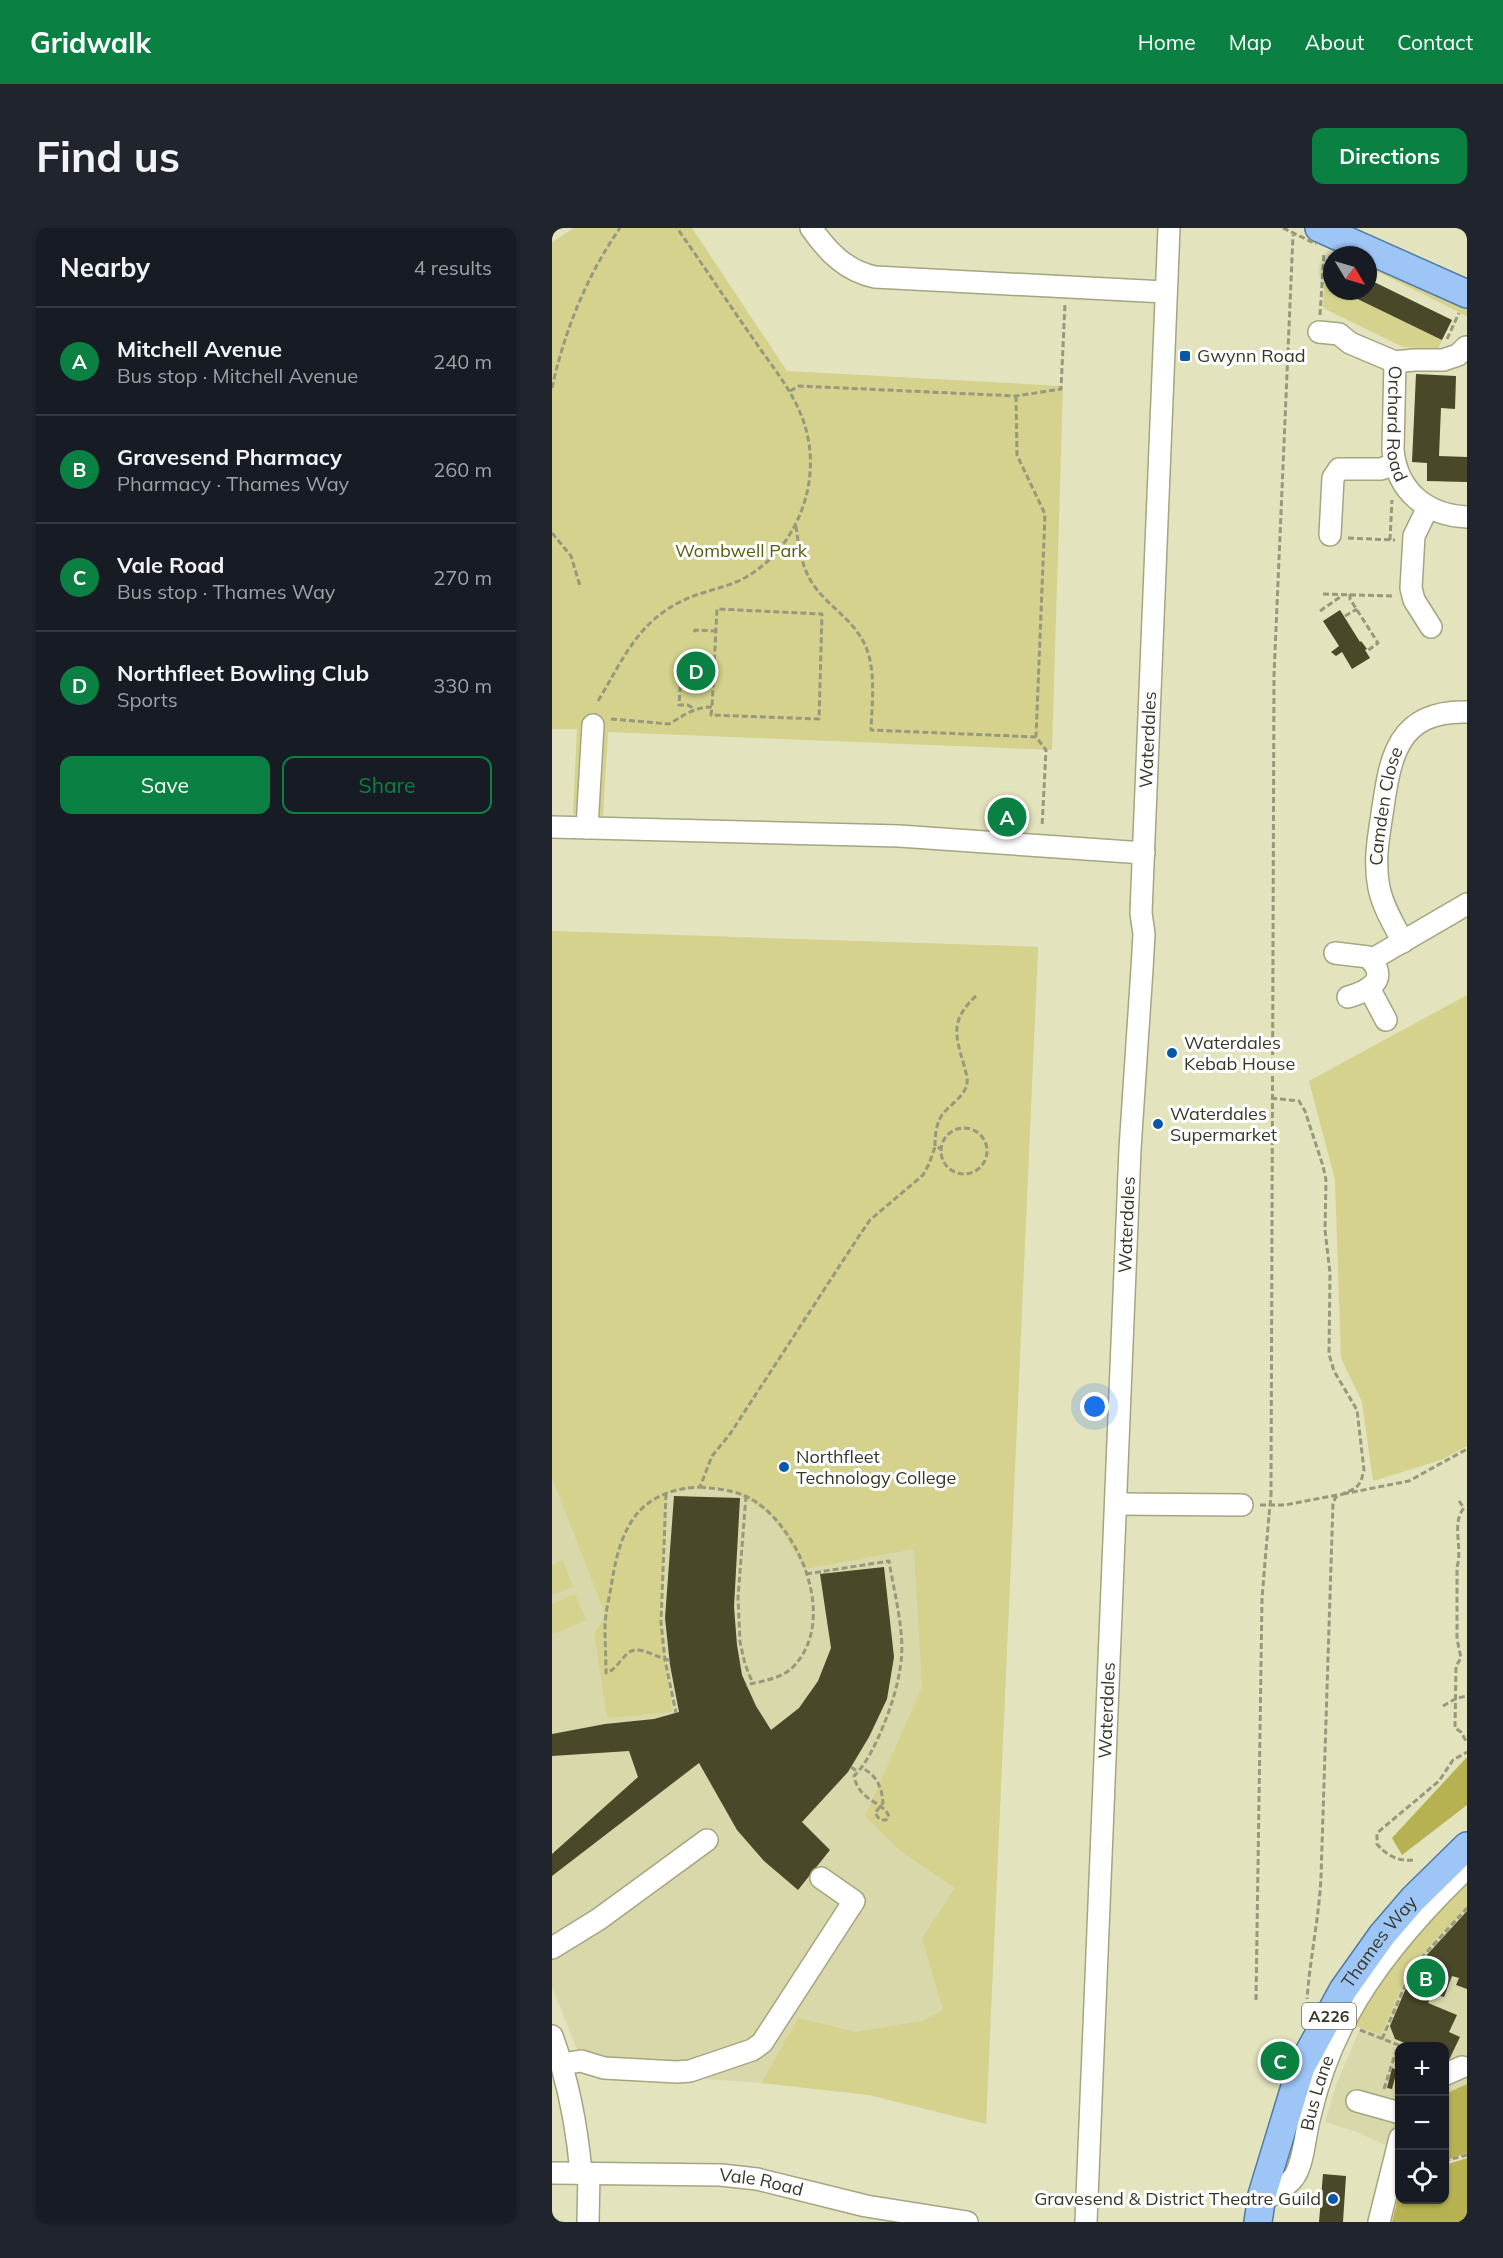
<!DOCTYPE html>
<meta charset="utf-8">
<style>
body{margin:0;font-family:Mulish,sans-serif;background:#20242c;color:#f1f3f6}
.controls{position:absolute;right:18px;bottom:18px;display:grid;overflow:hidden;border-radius:12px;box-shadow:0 2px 4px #0004}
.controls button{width:54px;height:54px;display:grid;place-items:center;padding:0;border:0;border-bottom:2px solid #363941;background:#171b24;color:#f1f3f6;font:30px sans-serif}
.compass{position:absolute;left:771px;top:18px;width:54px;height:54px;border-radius:50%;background:#171b24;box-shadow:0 2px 4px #0004;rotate:128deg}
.you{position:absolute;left:543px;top:1179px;width:21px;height:21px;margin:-15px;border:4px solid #fff;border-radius:50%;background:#1a73e8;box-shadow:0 0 0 9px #1a73e833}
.badge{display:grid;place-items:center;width:39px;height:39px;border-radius:50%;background:#0b8043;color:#fff;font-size:20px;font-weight:700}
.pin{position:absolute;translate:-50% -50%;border:3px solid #fff;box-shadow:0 2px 6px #0006}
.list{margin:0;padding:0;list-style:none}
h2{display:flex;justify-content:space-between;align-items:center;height:78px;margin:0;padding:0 24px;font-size:26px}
h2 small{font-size:20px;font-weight:400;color:#9ea1a6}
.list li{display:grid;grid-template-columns:39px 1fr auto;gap:18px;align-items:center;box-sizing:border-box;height:108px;padding:0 24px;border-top:2px solid #363941}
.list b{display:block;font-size:22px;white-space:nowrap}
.list p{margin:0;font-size:20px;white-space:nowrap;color:#9ea1a6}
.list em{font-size:20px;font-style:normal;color:#9ea1a6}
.actions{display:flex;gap:12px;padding:18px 24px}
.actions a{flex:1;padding:14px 0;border:2px solid #0b8043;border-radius:12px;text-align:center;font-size:21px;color:#0b8043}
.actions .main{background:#0b8043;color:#fff}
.icon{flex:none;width:33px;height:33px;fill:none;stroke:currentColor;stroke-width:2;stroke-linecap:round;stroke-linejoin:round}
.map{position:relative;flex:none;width:915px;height:1994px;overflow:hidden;border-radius:12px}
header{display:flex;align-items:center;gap:36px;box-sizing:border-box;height:84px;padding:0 30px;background:#0b8043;color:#fff}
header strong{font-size:28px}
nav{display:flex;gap:33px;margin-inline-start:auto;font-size:21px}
.intro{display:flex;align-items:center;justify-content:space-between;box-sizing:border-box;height:144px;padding:0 36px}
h1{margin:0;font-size:42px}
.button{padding:15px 27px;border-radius:12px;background:#0b8043;color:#fff;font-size:21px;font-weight:700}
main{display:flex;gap:36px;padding:0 36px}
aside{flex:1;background:#171b24;border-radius:12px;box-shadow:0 2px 4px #0004}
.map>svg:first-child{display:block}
.built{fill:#d9d8ab}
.green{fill:#d4d28d}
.forest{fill:#b6b251}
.building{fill:#494828}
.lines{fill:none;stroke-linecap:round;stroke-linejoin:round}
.minor-casing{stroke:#a6a582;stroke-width:24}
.major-casing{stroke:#4f7ba9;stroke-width:30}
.path{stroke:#98987c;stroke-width:3;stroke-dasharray:6 3;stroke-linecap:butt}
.minor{stroke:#fff;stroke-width:21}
.major{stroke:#9dc5f5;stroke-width:27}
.path-bridge{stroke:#98987c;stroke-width:3;stroke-dasharray:6 3;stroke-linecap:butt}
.poi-dot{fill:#0659a7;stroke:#fff;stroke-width:2}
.labels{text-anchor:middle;stroke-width:6;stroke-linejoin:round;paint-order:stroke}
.shield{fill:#fff;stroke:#737368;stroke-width:1.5}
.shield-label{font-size:16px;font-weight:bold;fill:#373728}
.poi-label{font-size:18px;fill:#373728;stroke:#fff;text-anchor:start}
.street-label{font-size:18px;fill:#373728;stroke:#fff}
.park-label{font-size:18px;fill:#5d5a11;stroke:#fff}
</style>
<header>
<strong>Gridwalk</strong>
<nav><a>Home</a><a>Map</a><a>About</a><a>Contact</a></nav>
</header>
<div class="intro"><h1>Find us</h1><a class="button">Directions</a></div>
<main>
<aside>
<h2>Nearby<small>4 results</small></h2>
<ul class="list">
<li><span class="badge">A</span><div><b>Mitchell Avenue</b><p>Bus stop · Mitchell Avenue</p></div><em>240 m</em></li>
<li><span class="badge">B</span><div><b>Gravesend Pharmacy</b><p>Pharmacy · Thames Way</p></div><em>260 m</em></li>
<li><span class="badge">C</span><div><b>Vale Road</b><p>Bus stop · Thames Way</p></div><em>270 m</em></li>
<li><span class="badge">D</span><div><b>Northfleet Bowling Club</b><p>Sports</p></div><em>330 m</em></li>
</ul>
<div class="actions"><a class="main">Save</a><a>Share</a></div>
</aside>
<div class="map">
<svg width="915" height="1994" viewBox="0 0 915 1994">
<rect width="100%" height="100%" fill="#e3e3bd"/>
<path class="built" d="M0,703L486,719L434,1896L317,1867L209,1855L33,1842L0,1759Z
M915,1668V1856L893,1866L892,1818H848L847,1921L833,1917L805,1904L773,1894L784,1857L808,1801Z"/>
<path class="green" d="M22,0H140L235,143L511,158L500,522L56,504L51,588L21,586L25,501H0V14Z
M816,32L915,77V88L816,39Z
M772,56L780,59V63H789L890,112L886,121L851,119L771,80Z
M0,703L486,719L434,1896L317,1867L209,1855L246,1790L304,1804L371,1793L391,1782L370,1710L403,1660L347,1622L313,1588L370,1459L362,1321L253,1341L219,1286L178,1262L148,1259L115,1265L109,1394L120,1484L55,1490L42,1405L54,1388L0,1250Z
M915,767V1218L889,1232L821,1253L810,1174L789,1130L783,952L757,853Z
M11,1332L21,1359L0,1367V1337Z
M23,1366L34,1392L0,1407V1376Z
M915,1652V1678L858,1739L829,1807L801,1797L847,1726Z"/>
<path class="forest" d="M915,1529V1577L850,1627L840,1610Z
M915,1856V1925L893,1933V1866Z
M915,1930V1994H840L847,1965L848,1972H892L893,1937Z"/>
<path class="building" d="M816,51L900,92L890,112L789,63H816Z
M864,146L904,148L903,181L889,180L887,228L915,229V254L875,253V235L860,234Z
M788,382L808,414L809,413L815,421L813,422L818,430L800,441L790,424L784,428L779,424L787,418L771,393Z
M122,1268L188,1270L182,1379L185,1417L190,1447L204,1478L219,1502L247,1480L266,1453L279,1420L268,1346L332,1339L342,1429L335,1471L317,1509L296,1544L250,1594L278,1622L246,1662L212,1633L185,1602L147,1535L0,1648V1626L86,1549L77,1523L0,1528V1506L53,1496L102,1491L127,1484L118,1437L113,1390Z
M915,1683V1761L904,1757L907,1750L900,1748L892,1769L881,1765L876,1775L905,1787L897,1804L908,1809L896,1834L892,1832V1818H860L843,1811L838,1798L862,1741Z
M840,1840L845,1842L840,1861L835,1860Z
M771,1946L794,1948L791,1994H767Z"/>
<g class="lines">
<defs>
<g id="minor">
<path d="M259,0C276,24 294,43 323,49L613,64"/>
<path d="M767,104L787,106L798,115L843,134L862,132H891L906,127L914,119"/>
<path id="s1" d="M843,134L841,222C845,264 875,287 915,289"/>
<path d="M876,279L862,308L859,360L862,372L879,399"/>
<path d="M778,307L781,250L787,241H829L842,236"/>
<path d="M0,599L347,608L592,625"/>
<path d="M35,600L41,497"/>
<path id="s2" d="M851,714C842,697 831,679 827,660C822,635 826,611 830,586C838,531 844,482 915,484"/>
<path d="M783,725L816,729C839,751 817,763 796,769"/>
<path d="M819,732L915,676"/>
<path d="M817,760L834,792"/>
<path d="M564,1276L690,1277"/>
<path d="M0,1720L47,1691L155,1612"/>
<path d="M0,1808C16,1852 25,1898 29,1945"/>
<path d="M10,1836L29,1833L52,1840L125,1844L138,1843L200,1822L210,1815L302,1673L269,1650"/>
<path d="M892,1847L910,1839"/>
<path d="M805,1873L848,1885"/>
<path id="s3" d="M0,1945L169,1947L205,1951L314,1978L415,1994"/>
<path id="s4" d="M709,1974C719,1967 734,1960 742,1949C752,1935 753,1905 758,1888C766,1853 778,1820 795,1789C825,1733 869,1684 915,1640"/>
<path d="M36,1994L37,1945"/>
<path id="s5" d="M534,1994L578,921L590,741L592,706L589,685L593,586L617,0"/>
<path d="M827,1994L848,1910"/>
</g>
<g id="major">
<path d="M767,0L915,66"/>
<path id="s6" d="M706,1994L710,1967L749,1839L791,1762L830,1707L861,1671L915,1618"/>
</g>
</defs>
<use href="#minor" class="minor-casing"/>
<use href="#major" class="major-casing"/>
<path class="path" d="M768,87L772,25
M895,111L907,85
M0,160C12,104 35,47 68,0
M238,163L247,158L464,168L509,161L513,76
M464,168L465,227L493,286L484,509L494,522L490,599
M244,298C247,321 250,344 266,363C282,382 303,394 314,419C324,444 320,474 319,502L484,509
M0,305L19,328L28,358
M796,310L843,312
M838,312L840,272
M771,366L842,368
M798,366V371L826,415L815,423
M768,383L791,367
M793,388L805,381
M142,404L143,402L164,403
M130,460H128L127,477H136L143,481
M46,473C71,432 85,394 132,372C153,362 176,360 196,348C246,318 270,253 253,198C243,165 221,140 202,112C176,75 151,37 125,0
M59,491L117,496C131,488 142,479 160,479L159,487L267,491L270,386L165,381L160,479
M719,870L747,873L753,883L771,938L774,952L773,1002L778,1045L777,1126L782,1143L805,1182L812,1242L809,1253L804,1260L784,1269L781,1275L769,1649C767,1690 758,1730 755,1771
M389 923a23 23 0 1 1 46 0a23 23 0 1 1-46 0Z
M383,918C383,908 384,896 390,887C398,876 413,869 415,855C416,849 413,843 412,837C402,804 399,791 426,766
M148,1259C166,1261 185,1262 201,1272C249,1302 286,1393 241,1439C229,1451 210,1453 194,1457
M114,1266L109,1394L113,1432L124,1485
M791,1266L857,1253L915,1221
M194,1268L186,1369L188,1414L193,1436L201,1456
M719,1268L722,447L741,7
M907,1273L912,1280C899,1295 911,1320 905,1339V1411L909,1430L904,1438L903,1500L909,1504L915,1515
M708,1277H733L785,1267
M254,1346L337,1333C342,1364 353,1404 349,1434C346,1458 339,1479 330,1501C323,1517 315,1535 302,1548C307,1574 333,1574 337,1589L334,1592H328L323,1585L331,1575C330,1560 325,1547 310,1540
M117,1432C107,1430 95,1422 84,1422C72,1422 67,1441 54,1445C54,1430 53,1414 53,1399C53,1384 58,1368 60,1353C69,1298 87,1262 148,1259L160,1228L178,1206L309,1005L318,992L371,947L377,936L383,919L388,920
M891,1478L905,1470L915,1468
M299,1539L306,1544
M861,1632C847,1634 834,1627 825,1616V1605L887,1553L901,1532L915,1524
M704,1772L710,1370L717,1287
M808,1802L849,1818
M830,1811L861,1739L915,1680
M841,1830L848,1834
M832,1861L846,1817
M892,1933L915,1927"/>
<use href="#minor" class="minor"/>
<use href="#major" class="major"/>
<path class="path-bridge" d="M731,0L764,16
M717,1287L719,1268"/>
</g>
<g class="poi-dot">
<rect x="627" y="122" width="12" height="12" rx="3"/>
<circle cx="620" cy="825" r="6"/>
<circle cx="606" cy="896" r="6"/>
<circle cx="232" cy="1239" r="6"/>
<circle cx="781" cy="1971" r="6"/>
</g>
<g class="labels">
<rect class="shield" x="750" y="1775" width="54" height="26" rx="4.5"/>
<g class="shield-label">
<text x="777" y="1794">A226</text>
</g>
<g class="poi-label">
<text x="645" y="134">Gwynn Road</text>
<text x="632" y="821">Waterdales<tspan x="632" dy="21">Kebab House</tspan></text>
<text x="618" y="892">Waterdales<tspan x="618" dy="21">Supermarket</tspan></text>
<text x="244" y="1235">Northfleet<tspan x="244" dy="21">Technology College</tspan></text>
<text x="769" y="1977" text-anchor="end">Gravesend &amp; District Theatre Guild</text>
</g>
<g class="street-label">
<text dy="6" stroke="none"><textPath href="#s1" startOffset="62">Orchard Road</textPath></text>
<text dy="6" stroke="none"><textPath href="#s5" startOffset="1484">Waterdales</textPath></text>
<text dy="6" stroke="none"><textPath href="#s2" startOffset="142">Camden Close</textPath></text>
<text dy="6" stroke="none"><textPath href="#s5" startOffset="998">Waterdales</textPath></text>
<text dy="6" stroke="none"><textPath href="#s5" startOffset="512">Waterdales</textPath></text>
<text dy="6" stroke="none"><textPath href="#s6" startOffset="309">Thames Way</textPath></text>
<text dy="6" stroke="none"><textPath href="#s4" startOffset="129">Bus Lane</textPath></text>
<text dy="6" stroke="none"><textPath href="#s3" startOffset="210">Vale Road</textPath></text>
</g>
<g class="park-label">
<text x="189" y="329">Wombwell Park</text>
</g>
</g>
</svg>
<div class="controls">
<button>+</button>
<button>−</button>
<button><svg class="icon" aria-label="locate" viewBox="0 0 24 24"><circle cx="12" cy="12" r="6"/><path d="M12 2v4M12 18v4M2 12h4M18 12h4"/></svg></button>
</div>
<svg class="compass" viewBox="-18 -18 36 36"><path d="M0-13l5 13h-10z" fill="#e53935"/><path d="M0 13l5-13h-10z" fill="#9ea1a6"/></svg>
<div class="you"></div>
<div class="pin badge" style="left:455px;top:589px">A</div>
<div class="pin badge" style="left:874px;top:1750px">B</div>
<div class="pin badge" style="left:728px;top:1833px">C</div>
<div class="pin badge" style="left:144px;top:443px">D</div>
</div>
</main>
